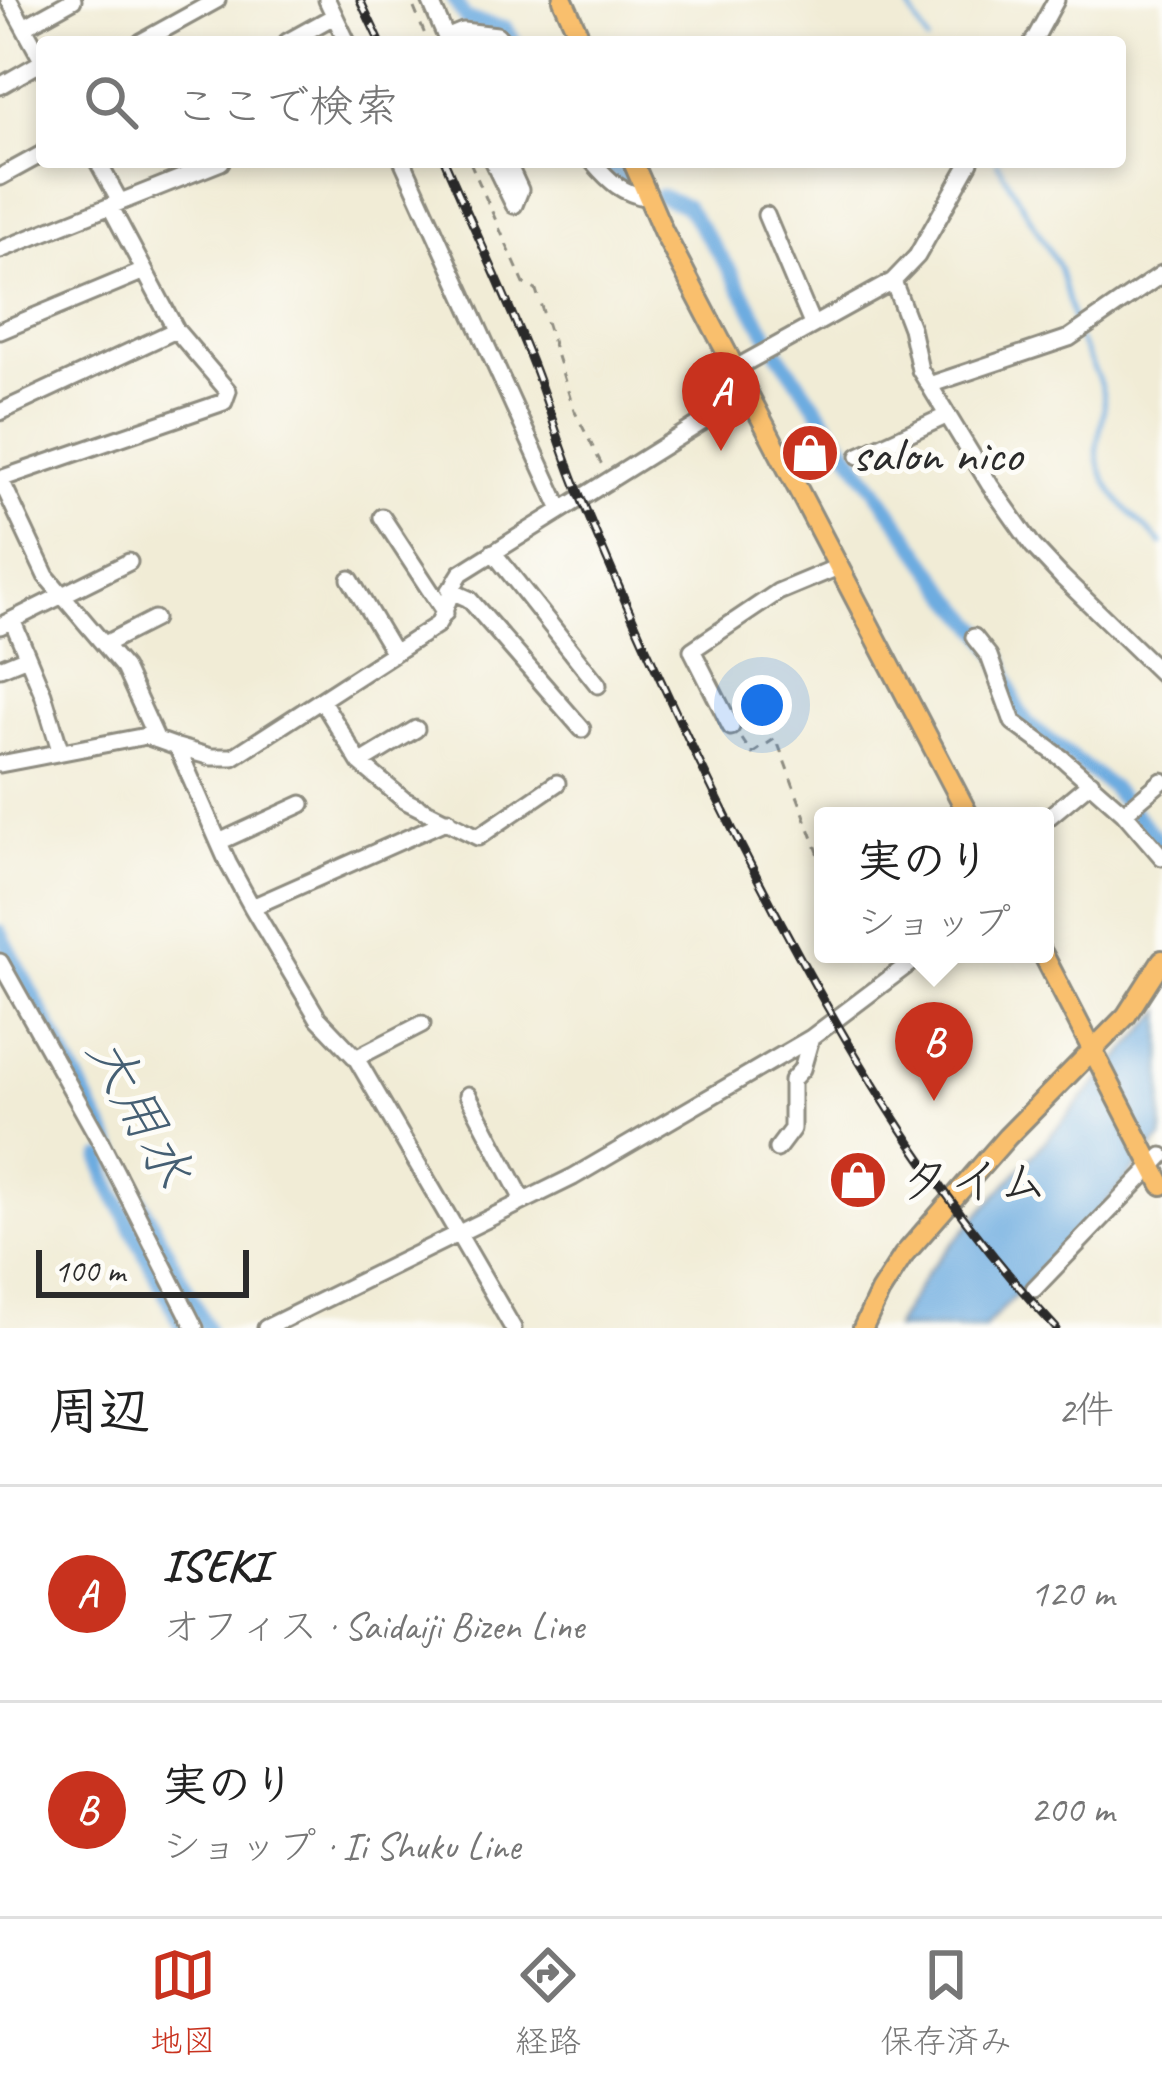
<!DOCTYPE html>
<html lang="ja">
<meta charset="utf-8">
<style>
body{margin:0;font-family:Caveat,"Klee One",sans-serif;background:#f2f2f2;color:#222}
.scale{position:absolute;left:36px;bottom:30px;width:213px;box-sizing:border-box;padding-left:12px;border:6px solid #2b2b2b;border-top:0;font-size:33px;line-height:42px;white-space:nowrap;color:#2b2b2b;-webkit-text-stroke:9px #fdfcf7;paint-order:stroke}
.you{position:absolute;left:762px;top:705px;width:42px;height:42px;margin:-30px;border:9px solid #fff;border-radius:50%;background:#1a73e8;box-shadow:0 0 0 18px #1a73e833}
.badge{display:grid;place-items:center;width:78px;height:78px;border-radius:50%;background:#c8321e;color:#fff;font-size:39px;font-weight:700}
.pin{position:absolute;translate:-50% -99px;filter:drop-shadow(0 3px 6px #0008)}
.pin::after{content:'';position:absolute;top:63px;width:42px;height:36px;background:inherit;clip-path:polygon(0 0,100% 0,50% 100%)}
.popup{position:absolute;left:814px;top:807px;width:240px;height:156px;box-sizing:border-box;display:grid;place-content:center;border-radius:12px;background:#fff;filter:drop-shadow(0 3px 9px #0005);font-size:39px;white-space:nowrap;color:#767676}
.popup b{font-size:45px;color:#222}
.popup::after{content:'';position:absolute;left:50%;top:100%;margin-left:-24px;border:24px solid transparent;border-top-color:#fff}
.list{margin:0;padding:0;list-style:none}
h2{display:flex;justify-content:space-between;align-items:center;height:156px;margin:0;padding:0 48px;font-size:51px}
h2 small{font-size:39px;font-weight:400;color:#767676}
.list li{display:grid;grid-template-columns:78px 1fr auto;gap:36px;align-items:center;box-sizing:border-box;height:216px;padding:0 48px;border-top:3px solid #e0e0e0}
.list b{display:block;font-size:45px;white-space:nowrap}
.list p{margin:0;font-size:39px;white-space:nowrap;color:#767676}
.list em{font-size:39px;font-style:normal;color:#767676}
.icon{flex:none;width:66px;height:66px;fill:none;stroke:currentColor;stroke-width:2;stroke-linecap:round;stroke-linejoin:round}
.map{position:relative;flex:none;width:1162px;height:1328px;overflow:hidden}
.search{position:absolute;background:#fff;box-shadow:0 6px 18px #0003;left:36px;right:36px;top:36px;height:132px;display:flex;align-items:center;gap:30px;box-sizing:border-box;padding:0 42px;border-radius:12px;color:#767676;font-size:45px}
.sheet{height:588px;background:#fff}
nav{display:flex;justify-content:space-around;align-items:center;box-sizing:border-box;height:168px;border-top:3px solid #e0e0e0;background:#fff;font-size:33px;color:#767676}
nav a{display:grid;justify-items:center;gap:6px}
nav .on{color:#c8321e}
.map>svg:first-child{display:block}
.water{fill:#6dace0;stroke:#4c6c86;stroke-width:3}
.lines{fill:none;stroke-linecap:round;stroke-linejoin:round}
.stream{stroke:#6dace0;stroke-width:4.5}
.canal{stroke:#6dace0;stroke-width:15}
.minor-casing{stroke:#8e8c80;stroke-width:21}
.major-casing{stroke:#8e8c80;stroke-width:24}
.path{stroke:#8e8c80;stroke-width:3;stroke-dasharray:9 9;stroke-linecap:butt}
.minor{stroke:#fff;stroke-width:15}
.major{stroke:#f9bf6d;stroke-width:18}
.rail-casing{stroke:#2b2b2b;stroke-width:9}
.rail{stroke:#fdfcf7;stroke-width:4.5;stroke-dasharray:14;stroke-linecap:butt}
.labels{text-anchor:middle;stroke-width:10;stroke-linejoin:round;paint-order:stroke}
.poi-label{font-size:51px;fill:#2b2b2b;stroke:#fdfcf7;text-anchor:start}
.water-label{font-size:54px;font-style:italic;fill:#455f73;stroke:#fdfcf7}
</style>
<div class="map">
<svg width="1162" height="1328" viewBox="0 0 1162 1328">
<rect width="100%" height="100%" fill="#fdfcf7"/>
<filter id="ink" filterUnits="userSpaceOnUse"><feTurbulence type="fractalNoise" baseFrequency=".00833" numOctaves="2"/><feDisplacementMap in="SourceGraphic" scale="24" xChannelSelector="R" yChannelSelector="G"/><feConvolveMatrix kernelMatrix="1 2 1 2 8 2 1 2 1" color-interpolation-filters="sRGB"/></filter>
<filter id="wash" filterUnits="userSpaceOnUse"><feTurbulence type="fractalNoise" baseFrequency=".004" numOctaves="4" result="noise"/><feDisplacementMap in="SourceGraphic" scale="48" xChannelSelector="R" yChannelSelector="G"/><feGaussianBlur stdDeviation="2.7" result="paint"/><feColorMatrix in="noise" values="0 0 0 0 0 0 0 0 0 0 0 0 0 0 0 0 0 1.4 0 .05"/><feComposite in="paint" operator="in"/></filter>
<g filter="url(#wash)">
<rect width="100%" height="100%" fill="#f1ecd6"/>
<path class="water" d="M1162,1011V1138L1103,1206L984,1328H894L928,1271Z"/>
<g class="lines">
<path class="stream" d="M905,0L928,42
M997,162L1059,267L1075,328
M1078,338C1087,358 1106,385 1104,408C1103,428 1093,443 1099,463C1108,497 1139,521 1162,544"/>
<path class="canal" d="M454,0L466,19L506,29L515,42
M605,162L635,187
M661,196L686,206L728,267L771,341
M778,353L952,597L987,637L1001,659L1016,706L1028,724L1110,786L1162,845
M0,932L207,1328
M101,1158L108,1182L183,1328"/>
</g>
</g>
<g filter="url(#ink)">
<g class="lines">
<defs>
<path id="minor" d="M9,0L42,60
M327,0L347,42
M430,0L448,42
M24,27L73,0
M446,38L463,31L497,35L503,42
M141,42L217,0
M287,42L334,16
M1033,42L1056,0
M0,86L42,62
M98,162L120,202
M403,162L561,510
M493,162L514,205
M507,162L520,190L514,205
M593,162C610,182 622,193 648,198
M0,177L42,154
M766,215L812,324
M0,250L221,162
M893,281L911,328L920,370L990,485L1033,546L1062,577L1162,674
M0,331L144,271
M734,369L893,281L917,256L970,162
M929,385L1069,338L1162,274
M0,412L176,330
M859,456L946,416
M0,478L46,576L124,668L157,740
M0,479L224,402L228,391L176,330L110,206
M382,517L445,613
M493,552L598,685
M350,579L394,653
M449,590L469,599L582,729
M13,622L43,694L60,750
M0,626L129,562
M974,637L989,656L1013,722L1063,759L1124,813L1162,857
M105,644L154,619
M0,668L27,657
M322,701L360,763L404,800L478,837L557,783
M731,727L692,650L778,592L838,567
M177,747L211,757H233L437,625C448,608 449,590 461,573L747,394
M360,763L416,729
M0,764L146,736L177,747L228,863L252,907L318,1018L356,1058L513,1328
M1124,813L1162,781
M1045,820L1091,782
M219,842L302,804
M252,907L448,820
M0,962L98,1137L195,1328
M356,1058L422,1024
M468,1095L523,1200
M777,1149L792,1129V1080L802,1069L811,1038
M1034,1289L1162,1156
M266,1328L573,1177L811,1038L922,954"/>
<path id="major" d="M563,0L582,42
M633,162L663,231L969,816
M1043,954L1162,1185
M863,1328L880,1292L903,1256L1007,1137L1126,1016L1162,960"/>
</defs>
<use href="#minor" class="minor-casing"/>
<use href="#major" class="major-casing"/>
<path class="path" d="M414,8L428,42
M470,162L524,284L536,290L574,410L603,467
M742,739L752,754L776,738L823,866"/>
<use href="#minor" class="minor"/>
<use href="#major" class="major"/>
<defs>
<path id="rail" d="M360,0L380,42
M445,162C475,231 508,300 535,370C551,412 563,456 581,498C646,654 718,808 799,956C872,1090 952,1217 1056,1328"/>
</defs>
<use href="#rail" class="rail-casing"/>
<use href="#rail" class="rail"/>
</g>
</g>
<defs>
<symbol id="shop-disc" viewBox="-11 -11 22 22"><circle r="9.5" fill="#c8321e" stroke="#fdfcf7"/><path d="M-5-2.5h2.3a2.7 3.5 0 0 1 5.4 0H5L5.5 6h-11ZM-1.5-2.5h3a1.5 2.3 0 0 0-3 0Z" fill="#fff"/></symbol>
</defs>
<g fill-rule="evenodd">
<use href="#shop-disc" x="777" y="420" width="66" height="66"/>
<use href="#shop-disc" x="825" y="1147" width="66" height="66"/>
</g>
<g class="labels">
<g class="poi-label">
<text x="852" y="471">salon nico</text>
<text x="900" y="1198">タイム</text>
</g>
<g class="water-label">
<text transform="translate(141 1111) rotate(62)" y="19">大用水</text>
</g>
</g>
</svg>
<div class="scale">100 m</div>
<div class="you"></div>
<div class="pin badge" style="left:721px;top:451px">A</div>
<div class="pin badge" style="left:934px;top:1101px">B</div>
<div class="popup"><b>実のり</b>ショップ</div>
<div class="search"><svg class="icon" aria-label="search" viewBox="0 0 24 24"><circle cx="10" cy="10" r="6"/><path d="M15 15l6 6"/></svg>ここで検索</div>
</div>
<section class="sheet">
<h2>周辺<small>2件</small></h2>
<ul class="list">
<li><span class="badge">A</span><div><b>ISEKI</b><p>オフィス · Saidaiji Bizen Line</p></div><em>120 m</em></li>
<li><span class="badge">B</span><div><b>実のり</b><p>ショップ · Ii Shuku Line</p></div><em>200 m</em></li>
</ul>
</section>
<nav>
<a class="on"><svg class="icon" aria-label="map" viewBox="0 0 24 24"><path d="M3 6l6-2 6 2 6-2v14l-6 2-6-2-6 2zM9 4v14M15 6v14"/></svg>地図</a>
<a><svg class="icon" aria-label="directions" viewBox="0 0 24 24"><path d="M12 3l9 9-9 9-9-9zM9 14v-3h6M13 9l2 2-2 2"/></svg>経路</a>
<a><svg class="icon" aria-label="saved" viewBox="0 0 24 24"><path d="M7 4h10v16l-5-4-5 4z"/></svg>保存済み</a>
</nav>
